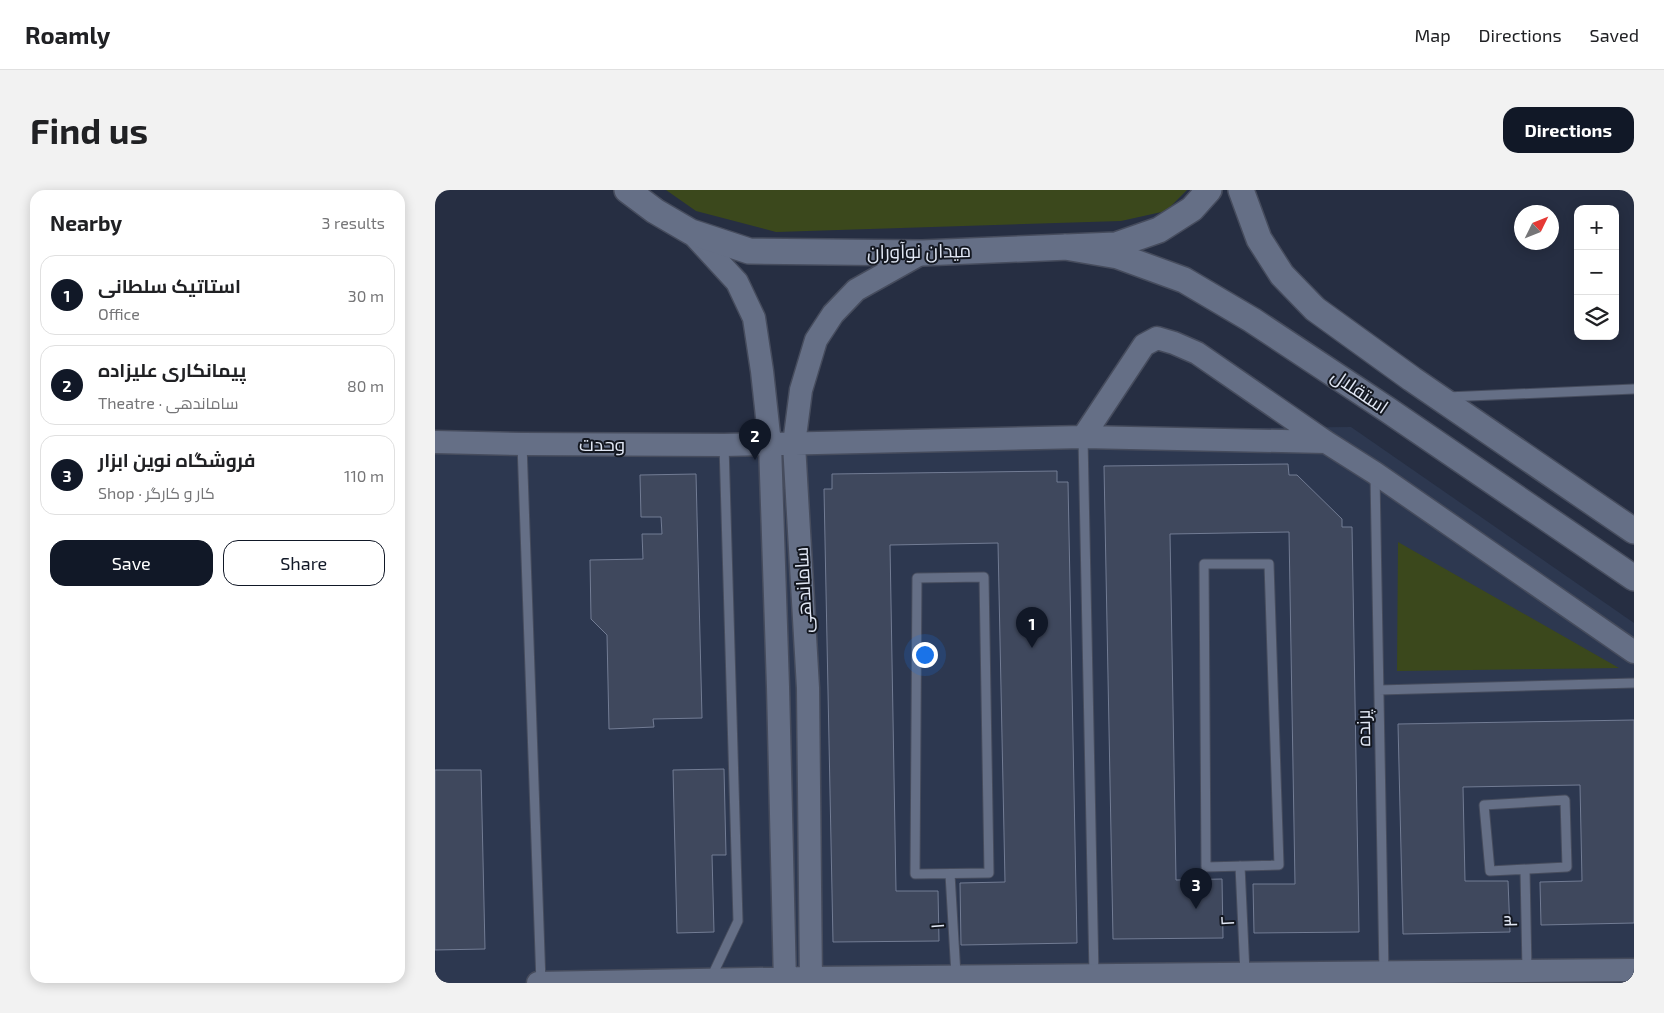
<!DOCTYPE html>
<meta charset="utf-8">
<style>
body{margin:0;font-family:"Exo 2",Cairo,sans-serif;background:#f2f2f2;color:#202124}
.controls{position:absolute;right:15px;top:15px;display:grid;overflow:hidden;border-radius:10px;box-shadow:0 2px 12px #0003}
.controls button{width:45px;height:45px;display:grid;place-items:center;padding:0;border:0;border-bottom:1px solid #e0e0e0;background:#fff;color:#202124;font:25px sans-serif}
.compass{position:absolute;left:1079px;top:15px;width:45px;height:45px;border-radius:50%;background:#fff;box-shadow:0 2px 12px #0003;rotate:47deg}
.you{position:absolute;left:489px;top:464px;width:18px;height:18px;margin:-12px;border:4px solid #fff;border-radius:50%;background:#1a73e8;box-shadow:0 0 0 8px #1a73e833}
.badge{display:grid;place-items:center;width:32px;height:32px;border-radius:50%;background:#111827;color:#fff;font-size:16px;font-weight:700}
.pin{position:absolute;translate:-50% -41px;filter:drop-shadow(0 1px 2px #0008)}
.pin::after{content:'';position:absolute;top:26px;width:18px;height:15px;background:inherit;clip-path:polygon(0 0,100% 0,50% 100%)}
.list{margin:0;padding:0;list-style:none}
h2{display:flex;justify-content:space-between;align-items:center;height:65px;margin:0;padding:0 20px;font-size:21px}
h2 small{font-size:16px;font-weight:400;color:#757577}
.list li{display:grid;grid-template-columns:32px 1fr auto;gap:15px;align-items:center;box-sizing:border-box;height:80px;margin:0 10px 10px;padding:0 10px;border:1px solid #e0e0e0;border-radius:15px}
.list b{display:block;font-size:19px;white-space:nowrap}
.list p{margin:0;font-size:16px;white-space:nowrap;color:#757577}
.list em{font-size:16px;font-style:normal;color:#757577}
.actions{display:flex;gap:10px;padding:15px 20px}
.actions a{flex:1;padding:11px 0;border:1px solid #111827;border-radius:15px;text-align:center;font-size:18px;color:#111827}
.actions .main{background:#111827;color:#fff}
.icon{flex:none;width:28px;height:28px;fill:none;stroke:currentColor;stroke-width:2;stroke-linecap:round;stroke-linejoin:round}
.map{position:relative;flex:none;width:1199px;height:793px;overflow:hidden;border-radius:15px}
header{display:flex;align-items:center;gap:30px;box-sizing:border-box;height:70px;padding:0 25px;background:#fff;border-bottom:1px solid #e0e0e0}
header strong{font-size:24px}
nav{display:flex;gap:28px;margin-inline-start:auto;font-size:18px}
.intro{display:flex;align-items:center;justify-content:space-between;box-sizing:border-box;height:120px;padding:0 30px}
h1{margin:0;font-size:35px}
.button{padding:12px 22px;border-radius:15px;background:#111827;color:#fff;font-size:18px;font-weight:700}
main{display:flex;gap:30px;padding:0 30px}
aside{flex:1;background:#fff;border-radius:15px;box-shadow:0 2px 12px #0003}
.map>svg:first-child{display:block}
.built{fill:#2d3850}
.green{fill:#3b481c}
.building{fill:#3f485d;stroke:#727c94}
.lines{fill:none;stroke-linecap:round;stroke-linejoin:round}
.service-casing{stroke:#464c5d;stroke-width:11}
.tertiary-casing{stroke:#464c5d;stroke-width:25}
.secondary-casing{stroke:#464c5d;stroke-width:28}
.service{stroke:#656f86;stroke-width:9}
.tertiary{stroke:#656f86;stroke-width:22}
.secondary{stroke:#656f86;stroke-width:25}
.labels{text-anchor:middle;stroke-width:4;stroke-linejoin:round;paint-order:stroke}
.street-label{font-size:19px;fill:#e1e7f4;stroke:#131720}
</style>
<header>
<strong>Roamly</strong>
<nav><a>Map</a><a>Directions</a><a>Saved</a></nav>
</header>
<div class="intro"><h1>Find us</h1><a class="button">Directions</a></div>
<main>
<aside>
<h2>Nearby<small>3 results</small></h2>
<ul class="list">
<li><span class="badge">1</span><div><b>استاتیک سلطانی</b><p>Office</p></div><em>30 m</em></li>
<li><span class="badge">2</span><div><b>پیمانکاری علیزاده</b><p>Theatre · ساماندهی</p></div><em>80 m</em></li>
<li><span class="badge">3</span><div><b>فروشگاه نوین ابزار</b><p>Shop · کار و کارگر</p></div><em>110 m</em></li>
</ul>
<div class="actions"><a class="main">Save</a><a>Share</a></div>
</aside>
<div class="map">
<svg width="1199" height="793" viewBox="0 0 1199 793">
<rect width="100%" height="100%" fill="#262e42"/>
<path class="built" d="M916,237L1199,433V793H0V246Z"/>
<path class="green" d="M231,0H752L731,21L686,31L341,42L261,21Z
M963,352L1184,478L962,481Z"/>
<path class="building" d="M853,274L854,285H862L907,329V337H917L924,742L819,743L818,694H860L854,342L735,344L741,690L787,689L788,748L678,749L669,276Z
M622,281V292H633L642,753L526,755L525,693L570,692L563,353L455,355L461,701H503L504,751L398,752L389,299H397V284Z
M261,284L267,528L218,529L219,537L174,539L172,445L156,429L155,370L208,369L207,344H227L226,327H206L205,285Z
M1199,530V733L1106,735L1105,692L1147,691L1145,595L1028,597L1030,691H1073L1075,742L968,744L963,534Z
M289,579L291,665H277L279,742L242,743L238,580Z
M0,580H46L50,759L0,760Z"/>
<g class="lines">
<defs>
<path id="service" d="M1012,207L1199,199
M648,248L659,785
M87,254L106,793
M940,286L949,783
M769,374H834L844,675L771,677Z
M549,387L554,683L480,684L482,388Z
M944,500L1199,493
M1130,610L1132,677L1055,681L1049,615Z
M805,676L810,783
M1090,680L1092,780
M515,684L521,785
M276,788L303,731L289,255"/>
<path id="tertiary" d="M256,42L302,92L319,128L327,181L335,254L343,497L350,793
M648,247L891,252
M0,252L87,254L289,255L648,247L709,155L722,148L739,153L762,163L891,252L940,283L1199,462
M103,793L376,788L1199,780
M376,793L373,498L359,254L366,200L381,150L398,124L421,100L487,63"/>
<path id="secondary" d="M192,0L220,21L256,42L314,61L487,63L681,55L724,40L757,19L774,0
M806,0L824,49L847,85L880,119L977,189L1199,341
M630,57L683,66L749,90L817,130L953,220L1199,388"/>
</defs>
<use href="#service" class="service-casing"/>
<use href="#tertiary" class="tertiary-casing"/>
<use href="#secondary" class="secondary-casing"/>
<use href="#service" class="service"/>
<use href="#tertiary" class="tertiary"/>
<use href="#secondary" class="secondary"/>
</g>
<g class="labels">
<g class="street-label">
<text transform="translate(484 61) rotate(-1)" y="7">میدان نوآوران</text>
<text transform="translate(925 201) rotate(34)" y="7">استقلال</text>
<text x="167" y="261">وحدت</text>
<text transform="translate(368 400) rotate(-93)" y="7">ساماندهی</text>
<text transform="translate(928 538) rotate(-91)" y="7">پرنده</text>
<text transform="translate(792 731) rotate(-93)" y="7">۲</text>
<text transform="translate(1075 731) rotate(-92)" y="7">۳</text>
<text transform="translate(502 736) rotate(-94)" y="7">۱</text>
</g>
</g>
</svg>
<div class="controls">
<button>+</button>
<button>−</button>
<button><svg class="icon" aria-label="layers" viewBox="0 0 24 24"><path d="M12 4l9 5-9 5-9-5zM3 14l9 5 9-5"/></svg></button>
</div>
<svg class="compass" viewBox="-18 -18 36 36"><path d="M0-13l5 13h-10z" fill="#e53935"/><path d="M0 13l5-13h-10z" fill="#757577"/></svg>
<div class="you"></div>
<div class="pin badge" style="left:597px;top:458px">1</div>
<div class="pin badge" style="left:320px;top:270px">2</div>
<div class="pin badge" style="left:761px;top:719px">3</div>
</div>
</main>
